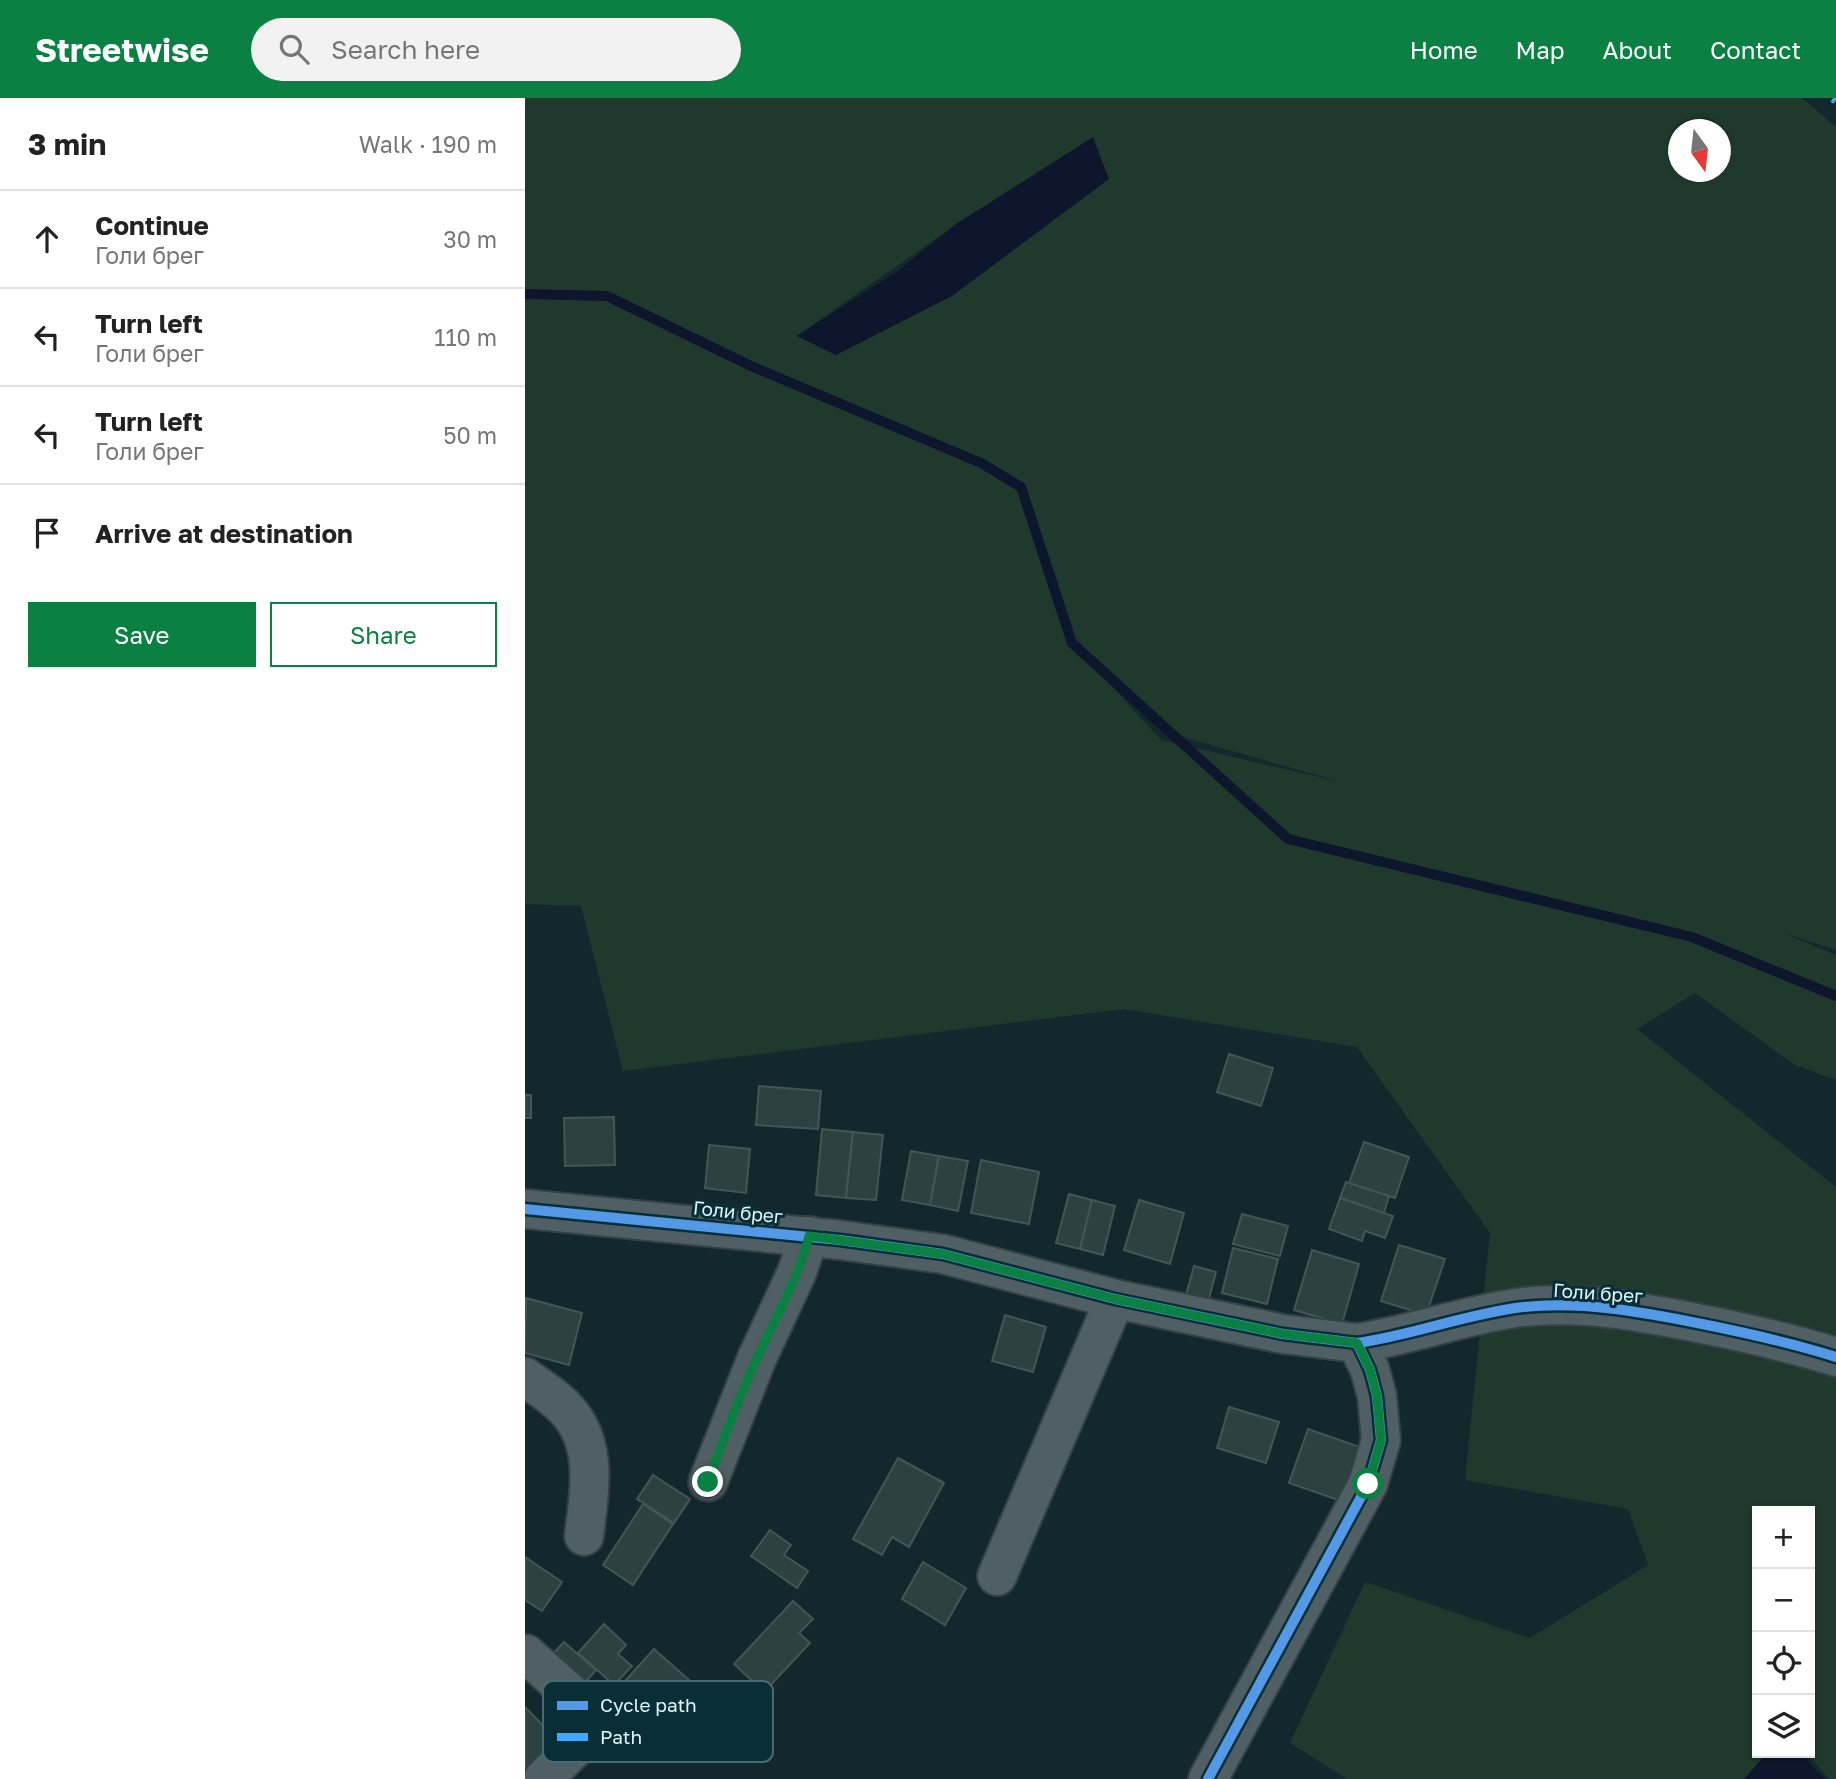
<!DOCTYPE html>
<meta charset="utf-8">
<style>
:root{--surface:#fff;--page:#f2f2f2;--text:#222;--muted:#767676;--line:#e0e0e0;--accent:#0b8043}
body{margin:0;font-family:"Golos Text",sans-serif;background:var(--page);color:var(--text)}
.controls{position:absolute;right:21px;bottom:21px;display:grid;overflow:hidden;border-radius:0px;box-shadow:0 2px 5px #0004}
.controls button{width:63px;height:63px;display:grid;place-items:center;padding:0;border:0;border-bottom:2px solid var(--line);background:var(--surface);color:var(--text);font:35px sans-serif}
.compass{position:absolute;left:1143px;top:21px;width:63px;height:63px;border-radius:50%;background:var(--surface);box-shadow:0 2px 5px #0004;rotate:165deg}
.stop{position:absolute;width:21px;height:21px;margin:-16px;border:5px solid #0b8043;border-radius:50%;background:#fff}
.stop.end{background:#0b8043;border-color:#fff;box-shadow:0 2px 7px #0008}
.list{margin:0;padding:0;list-style:none}
h2{display:flex;justify-content:space-between;align-items:center;height:91px;margin:0;padding:0 28px;font-size:30px}
h2 small{font-size:23px;font-weight:400;color:var(--muted)}
.list li{display:grid;grid-template-columns:46px 1fr auto;gap:21px;align-items:center;box-sizing:border-box;height:98px;padding:0 28px;border-top:2px solid var(--line)}
.list b{display:block;font-size:26px;white-space:nowrap}
.list p{margin:0;font-size:23px;white-space:nowrap;color:var(--muted)}
.list em{font-size:23px;font-style:normal;color:var(--muted)}
.actions{display:flex;gap:14px;padding:21px 28px}
.actions a{flex:1;padding:16px 0;border:2px solid var(--accent);border-radius:0px;text-align:center;font-size:24px;color:var(--accent)}
.actions .main{background:var(--accent);color:#fff}
.icon{flex:none;width:38px;height:38px;fill:none;stroke:currentColor;stroke-width:2;stroke-linecap:round;stroke-linejoin:round}
.map{position:relative;flex:none;width:1311px;height:1681px;overflow:hidden}
header{display:flex;align-items:center;gap:42px;box-sizing:border-box;height:98px;padding:0 35px;background:var(--accent);color:#fff}
header strong{font-size:33px}
nav{display:flex;gap:38px;margin-inline-start:auto;font-size:24px}
.search{width:490px;height:63px;background:var(--page);display:flex;align-items:center;gap:18px;box-sizing:border-box;padding:0 24px;border-radius:38px;color:var(--muted);font-size:26px}
main{display:flex}
aside{flex:1;background:var(--surface)}
.map>svg:first-child{display:block}
</style>
<header>
<strong>Streetwise</strong>
<div class="search"><svg class="icon" aria-label="search" viewBox="0 0 24 24"><circle cx="10" cy="10" r="6"/><path d="M15 15l6 6"/></svg>Search here</div>
<nav><a>Home</a><a>Map</a><a>About</a><a>Contact</a></nav>
</header>
<main>
<aside>
<h2>3 min<small>Walk · 190 m</small></h2>
<ul class="list">
<li><svg class="icon" aria-label="ahead" viewBox="0 0 24 24"><path d="M12 20V5M6 11l6-6 6 6"/></svg><div><b>Continue</b><p>Голи брег</p></div><em>30 m</em></li>
<li><svg class="icon" aria-label="left" viewBox="0 0 24 24"><path d="M17 20v-9H6M10 6l-5 5 5 5"/></svg><div><b>Turn left</b><p>Голи брег</p></div><em>110 m</em></li>
<li><svg class="icon" aria-label="left" viewBox="0 0 24 24"><path d="M17 20v-9H6M10 6l-5 5 5 5"/></svg><div><b>Turn left</b><p>Голи брег</p></div><em>50 m</em></li>
<li><svg class="icon" aria-label="arrive" viewBox="0 0 24 24"><path d="M6 21V4h12l-3 4 3 4H6"/></svg><div><b>Arrive at destination</b></div></li>
</ul>
<div class="actions"><a class="main">Save</a><a>Share</a></div>
</aside>
<div class="map">
<svg width="1311" height="1681" viewBox="0 0 1311 1681">
<rect width="100%" height="100%" fill="#12282c"/>
<path fill="#1f3a2c" fill-rule="evenodd" d="M0,0H1277L1311,29V852L1258,835L1311,857V982L1270,967L1170,895L1112,931L1311,1089V1681H1304L1285,1659L1232,1681H822L765,1645L840,1484L1005,1540L1123,1467L1103,1411L940,1382L965,1135L832,949L599,911L98,973L56,808L0,806ZM1154,32H1196V74H1154ZM448,115L311,257L272,238L273,237ZM572,569L647,636L816,684L636,642L573,573ZM1232,1413H1285V1655H1232Z"/>
<g fill="#0d162d">
<polygon points="568,39 584,81 427,198 311,257 272,238 373,173 431,126"/>
<polygon points="1242,1655 1279,1655 1285,1666 1300,1681 1219,1681"/>
</g>
<g fill="none" stroke-linecap="round" stroke-linejoin="round">
<polyline stroke="#0d162d" stroke-width="10" points="0,196 82,198 226,268 456,365 496,389 547,545 763,741 1167,839 1311,898"/>
</g>
<g fill="#2e4141" stroke="#455" stroke-width="2">
<polygon points="704,956 748,970 736,1008 692,994"/>
<polygon points="234,988 296,993 293,1031 231,1027"/>
<rect x="0" y="997" width="6" height="23"/>
<polygon points="89,1019 90,1067 40,1068 39,1020"/>
<polygon points="297,1031 328,1034 321,1100 291,1097"/>
<polygon points="328,1034 358,1037 351,1102 321,1100"/>
<polygon points="839,1044 884,1059 870,1100 824,1085"/>
<polygon points="184,1047 225,1051 221,1095 180,1090"/>
<polygon points="386,1053 414,1058 405,1107 377,1102"/>
<polygon points="414,1058 443,1063 433,1113 405,1107"/>
<polygon points="456,1062 514,1074 504,1126 446,1115"/>
<polygon points="821,1084 864,1098 859,1115 815,1100"/>
<polygon points="544,1096 567,1102 555,1151 531,1145"/>
<polygon points="815,1100 868,1118 860,1140 840,1133 837,1143 804,1131"/>
<polygon points="567,1102 590,1108 578,1157 555,1151"/>
<polygon points="614,1102 659,1115 645,1166 599,1152"/>
<polygon points="717,1116 763,1128 755,1158 708,1146"/>
<polygon points="874,1147 920,1161 901,1217 856,1203"/>
<polygon points="708,1150 753,1161 742,1206 697,1195"/>
<polygon points="787,1152 834,1166 817,1226 769,1212"/>
<polygon points="669,1168 691,1174 683,1204 661,1197"/>
<polygon points="1,1200 57,1215 44,1267 0,1255"/>
<polygon points="480,1217 521,1229 508,1274 467,1263"/>
<polygon points="704,1309 754,1324 741,1365 692,1350"/>
<polygon points="783,1331 835,1349 816,1403 764,1385"/>
<polygon points="373,1360 419,1385 384,1449 367,1439 357,1457 328,1441"/>
<polygon points="128,1377 165,1401 149,1425 112,1401"/>
<polygon points="118,1406 148,1426 108,1487 78,1467"/>
<polygon points="245,1432 266,1447 259,1457 283,1473 272,1490 226,1458"/>
<polygon points="0,1459 37,1484 17,1513 0,1502"/>
<polygon points="398,1464 441,1490 420,1527 377,1501"/>
<polygon points="268,1503 288,1521 274,1535 285,1545 239,1594 209,1566"/>
<polygon points="79,1526 101,1547 93,1556 107,1568 89,1587 53,1555"/>
<polygon points="39,1544 71,1572 57,1588 25,1559"/>
<polygon points="129,1551 172,1589 143,1621 100,1583"/>
<polygon points="0,1609 32,1642 0,1674"/>
</g>
<g fill="none" stroke-linecap="round" stroke-linejoin="round">
<defs>
<g id="minor">
<polyline points="0,1111 315,1142 418,1156 590,1201 758,1236 832,1245 845,1272 852,1298 856,1342 843,1386 683,1681"/>
<path d="M832,1245C888,1237 941,1216 998,1209C1058,1203 1118,1214 1177,1226C1222,1235 1267,1245 1311,1259"/>
<path d="M0,1279C15,1290 34,1301 46,1317C73,1351 64,1398 59,1438"/>
<polyline points="183,1384 232,1260 272,1174 284,1138"/>
<polyline points="472,1478 590,1201"/>
<polyline points="1,1556 64,1612 68,1624 64,1636 18,1681"/>
</g>
</defs>
<use href="#minor" stroke="#334246" stroke-width="42"/>
<use href="#minor" stroke="#505f63" stroke-width="38"/>
<polyline stroke="#3fa9f5" stroke-width="9" stroke-dasharray="18 9" stroke-linecap="butt" points="1308,0 1311,2"/>
<defs>
<g id="cycleway">
<polyline points="0,1111 315,1142 418,1156 590,1201 758,1236 832,1245 845,1272 852,1298 856,1342 843,1386 683,1681"/>
<path d="M832,1245C888,1237 941,1216 998,1209C1058,1203 1118,1214 1177,1226C1222,1235 1267,1245 1311,1259"/>
</g>
</defs>
<use href="#cycleway" stroke="#082f37" stroke-width="15"/>
<use href="#cycleway" stroke="#5399e6" stroke-width="10"/>
</g>
<g fill="none" stroke-linecap="round" stroke-linejoin="round">
<path stroke="#0b8043" stroke-width="9" d="M183,1384C198,1342 214,1299 233,1258C251,1219 273,1181 284,1138L418,1156L590,1201L758,1236L832,1245L845,1272L852,1298L856,1342L843,1386"/>
</g>
<g text-anchor="middle" stroke-width="6" stroke-linejoin="round" paint-order="stroke">
<g font-size="19" fill="#e1f5fa" stroke="#082f37">
<text transform="translate(213 1114) rotate(6)" y="7">Голи брег</text>
<text transform="translate(1073 1195) rotate(4)" y="7">Голи брег</text>
</g>
</g>
<rect x="18" y="1583" width="230" height="81" rx="10" fill="#082f37" stroke="#496a72" stroke-width="2"/>
<rect x="32" y="1603" width="31" height="9" fill="#5399e6"/>
<rect x="32" y="1635" width="31" height="8" fill="#3fa9f5"/>
<g font-size="19" fill="#e1f5fa">
<text x="75" y="1614">Cycle path</text>
<text x="75" y="1646">Path</text>
</g>
</svg>
<div class="controls">
<button>+</button>
<button>−</button>
<button><svg class="icon" aria-label="locate" viewBox="0 0 24 24"><circle cx="12" cy="12" r="6"/><path d="M12 2v4M12 18v4M2 12h4M18 12h4"/></svg></button>
<button><svg class="icon" aria-label="layers" viewBox="0 0 24 24"><path d="M12 4l9 5-9 5-9-5zM3 14l9 5 9-5"/></svg></button>
</div>
<svg class="compass" viewBox="-18 -18 36 36"><path d="M0-13l5 13h-10z" fill="#e53935"/><path d="M0 13l5-13h-10z" fill="#767676"/></svg>
<div class="stop" style="left:843px;top:1386px"></div>
<div class="stop end" style="left:183px;top:1384px"></div>
</div>
</main>
